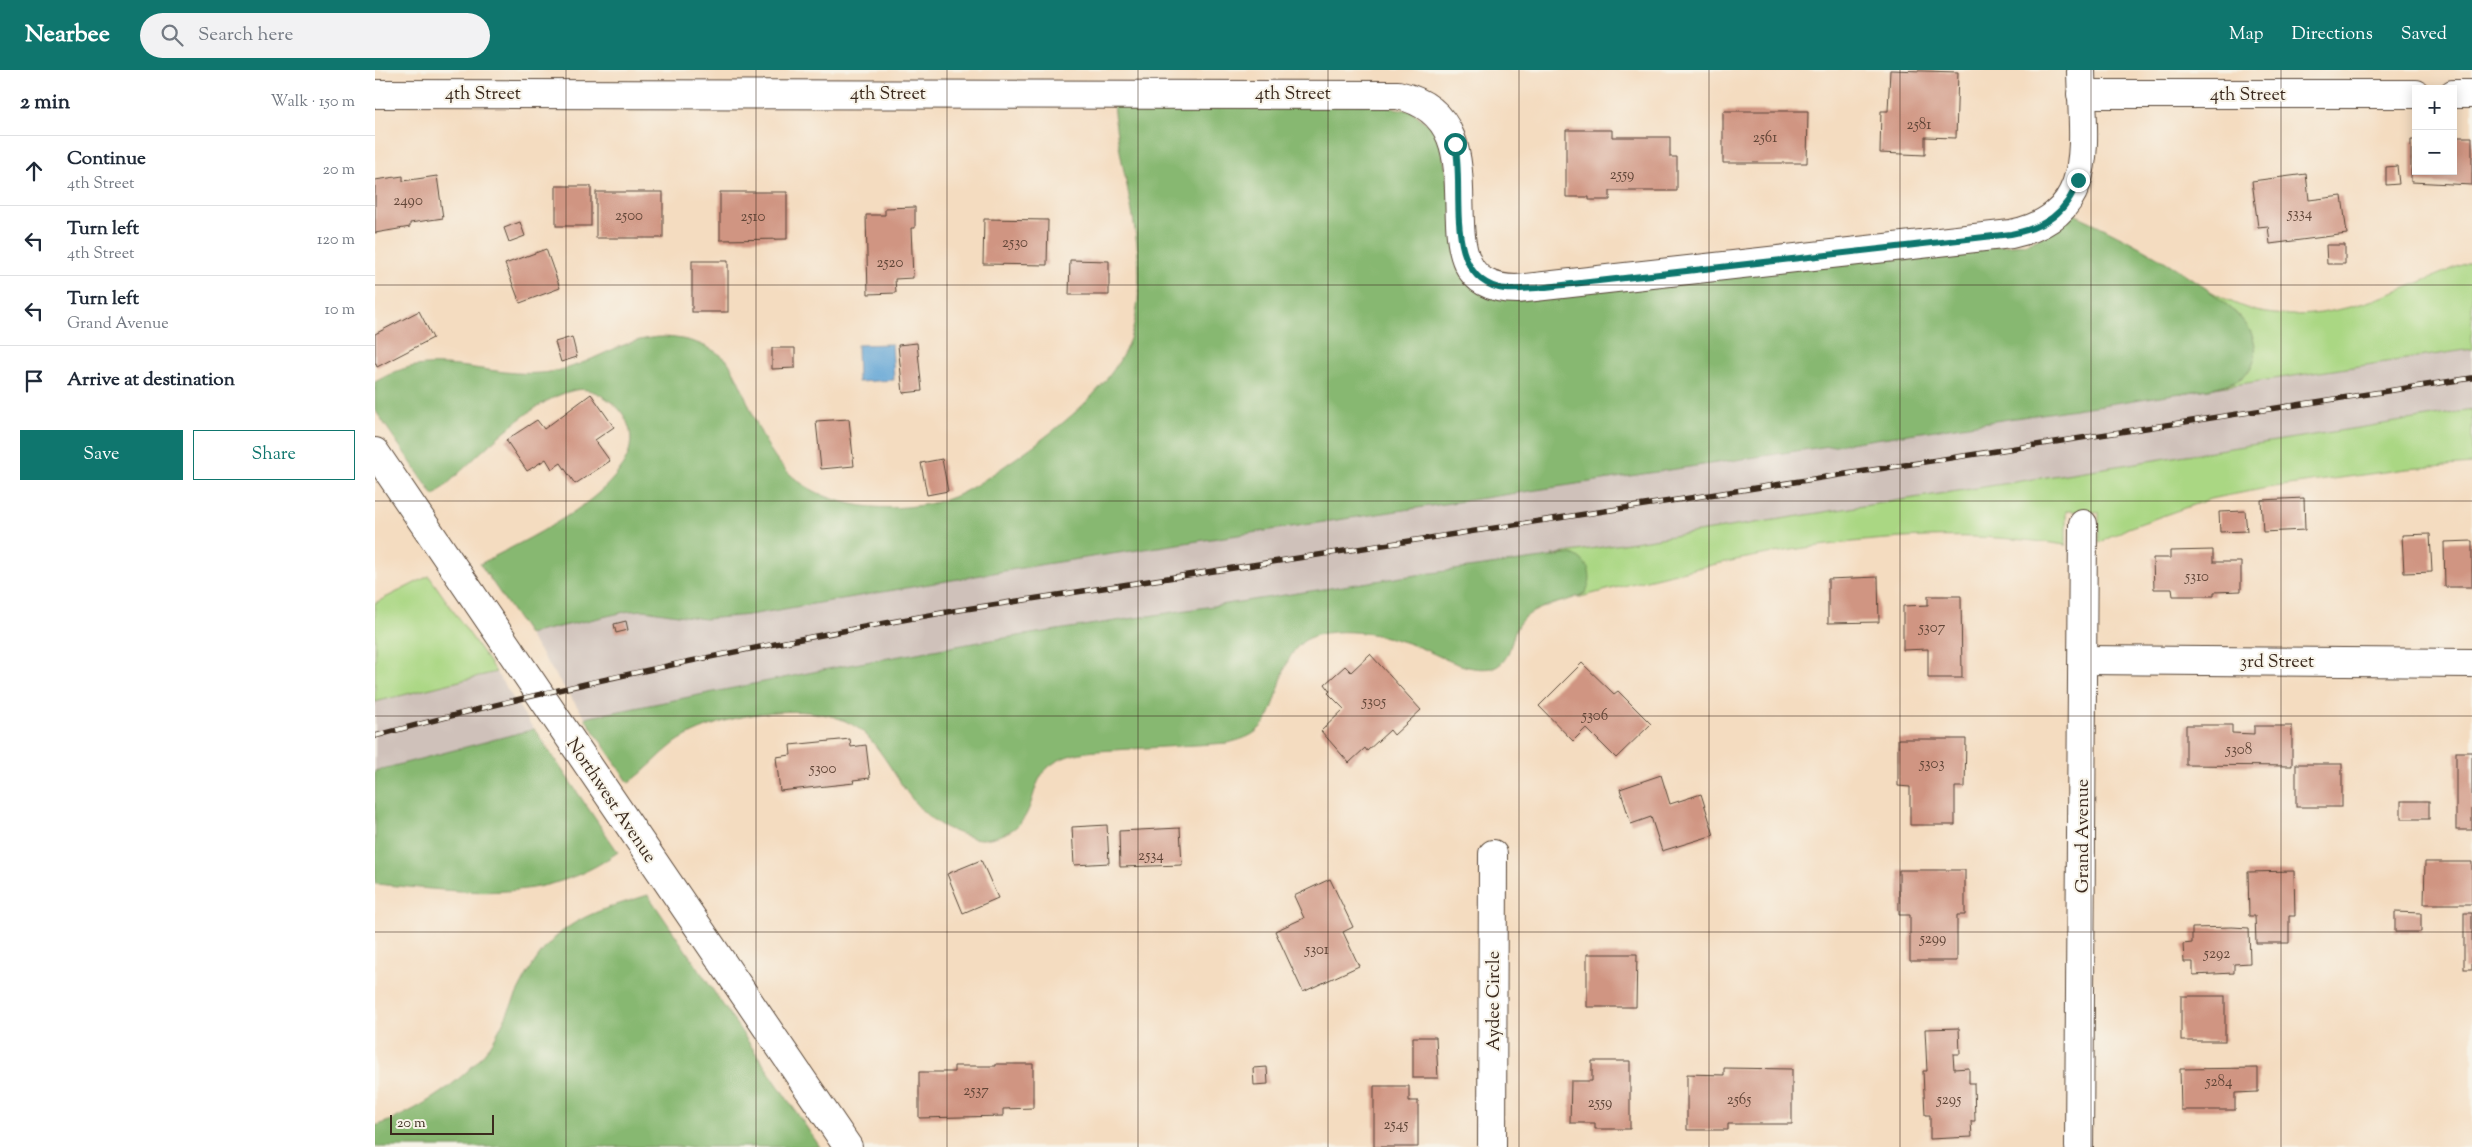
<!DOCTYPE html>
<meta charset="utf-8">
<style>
:root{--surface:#fff;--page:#f2f2f3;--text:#1f2937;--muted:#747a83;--line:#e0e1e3;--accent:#0f766e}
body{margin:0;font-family:"Sorts Mill Goudy",serif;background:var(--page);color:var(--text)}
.controls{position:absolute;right:15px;top:15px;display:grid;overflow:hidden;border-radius:0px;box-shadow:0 2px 12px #0003}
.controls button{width:45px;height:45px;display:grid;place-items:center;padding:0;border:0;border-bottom:1px solid var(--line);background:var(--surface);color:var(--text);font:25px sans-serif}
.scale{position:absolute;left:15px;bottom:12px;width:104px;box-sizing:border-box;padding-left:5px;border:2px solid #3b2a1e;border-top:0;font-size:14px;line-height:18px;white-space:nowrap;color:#3b2a1e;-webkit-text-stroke:4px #f7f3e8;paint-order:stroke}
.stop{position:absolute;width:15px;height:15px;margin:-11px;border:4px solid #0f766e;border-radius:50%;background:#fff}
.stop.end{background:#0f766e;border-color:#fff;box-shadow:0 1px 5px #0008}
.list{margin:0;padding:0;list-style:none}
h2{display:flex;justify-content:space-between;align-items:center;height:65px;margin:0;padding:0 20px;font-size:21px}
h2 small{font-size:16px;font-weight:400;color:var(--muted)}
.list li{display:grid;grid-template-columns:32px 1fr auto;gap:15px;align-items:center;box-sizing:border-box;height:70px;padding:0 20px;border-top:1px solid var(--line)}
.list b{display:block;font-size:19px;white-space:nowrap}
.list p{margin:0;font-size:16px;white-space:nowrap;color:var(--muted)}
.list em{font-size:16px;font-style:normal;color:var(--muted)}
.actions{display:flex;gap:10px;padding:15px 20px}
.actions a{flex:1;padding:11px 0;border:1px solid var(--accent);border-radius:0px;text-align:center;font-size:18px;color:var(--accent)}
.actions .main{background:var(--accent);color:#fff}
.icon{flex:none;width:28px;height:28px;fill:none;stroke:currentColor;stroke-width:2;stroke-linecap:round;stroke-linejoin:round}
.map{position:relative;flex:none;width:2097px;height:1077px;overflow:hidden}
header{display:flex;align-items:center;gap:30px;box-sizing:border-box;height:70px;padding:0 25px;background:var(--accent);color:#fff}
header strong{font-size:24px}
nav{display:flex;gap:28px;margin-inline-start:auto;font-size:18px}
.search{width:350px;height:45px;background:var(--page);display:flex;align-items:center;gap:12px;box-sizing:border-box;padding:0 18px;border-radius:28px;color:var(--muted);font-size:19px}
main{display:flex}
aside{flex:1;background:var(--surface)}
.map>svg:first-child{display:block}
</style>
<header>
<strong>Nearbee</strong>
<div class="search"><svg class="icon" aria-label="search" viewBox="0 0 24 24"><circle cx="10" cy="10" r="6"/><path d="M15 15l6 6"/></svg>Search here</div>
<nav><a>Map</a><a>Directions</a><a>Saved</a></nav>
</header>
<main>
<aside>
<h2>2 min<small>Walk · 150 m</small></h2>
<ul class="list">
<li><svg class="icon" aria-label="ahead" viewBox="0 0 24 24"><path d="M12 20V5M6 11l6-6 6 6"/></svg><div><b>Continue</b><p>4th Street</p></div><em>20 m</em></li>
<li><svg class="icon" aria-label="left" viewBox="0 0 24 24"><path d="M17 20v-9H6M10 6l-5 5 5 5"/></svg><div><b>Turn left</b><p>4th Street</p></div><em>120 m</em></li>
<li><svg class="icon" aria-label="left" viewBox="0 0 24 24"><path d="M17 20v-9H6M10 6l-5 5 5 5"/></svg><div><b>Turn left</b><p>Grand Avenue</p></div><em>10 m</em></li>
<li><svg class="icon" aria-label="arrive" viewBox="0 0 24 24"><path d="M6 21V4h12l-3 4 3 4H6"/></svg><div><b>Arrive at destination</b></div></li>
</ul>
<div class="actions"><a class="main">Save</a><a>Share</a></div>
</aside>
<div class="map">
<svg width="2097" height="1077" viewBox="0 0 2097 1077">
<rect width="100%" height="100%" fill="#f7f3e8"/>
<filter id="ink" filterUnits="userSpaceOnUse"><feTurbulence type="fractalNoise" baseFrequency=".02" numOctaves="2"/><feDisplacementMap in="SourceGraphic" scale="10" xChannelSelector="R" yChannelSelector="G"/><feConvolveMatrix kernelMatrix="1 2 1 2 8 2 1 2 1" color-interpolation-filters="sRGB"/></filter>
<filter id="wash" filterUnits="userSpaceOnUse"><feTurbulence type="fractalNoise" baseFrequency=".0096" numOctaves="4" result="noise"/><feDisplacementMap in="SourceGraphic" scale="20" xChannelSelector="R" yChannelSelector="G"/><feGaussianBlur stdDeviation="1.12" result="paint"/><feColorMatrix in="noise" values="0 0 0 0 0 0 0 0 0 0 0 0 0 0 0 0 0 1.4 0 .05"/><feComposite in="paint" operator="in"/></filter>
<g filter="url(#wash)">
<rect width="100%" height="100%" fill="#f4dcc0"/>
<g fill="#cfc1ba">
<polygon points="2097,266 2097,349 800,547 215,655 147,556"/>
<polygon points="98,568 162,664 0,708 0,593"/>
</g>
<g fill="#aad783" stroke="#728050">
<path d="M2097,191V279L1806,323C1824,320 1847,319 1863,310C1872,305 1876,299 1879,289C1887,256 1848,232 1826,216C1843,225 1861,236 1881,241C1956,258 2029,217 2097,191Z"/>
<path d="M2097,340V394L2031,399L1892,418L1835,429L1753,458L1724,473V442L1691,441V475C1525,450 1362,485 1202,528L1210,523L1190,484L1177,485Z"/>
<polygon points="54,506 121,602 0,632 0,533"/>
</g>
<g fill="#87b871" stroke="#617148">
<path d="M738,34H996L1037,41L1063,63L1095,214L1650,174L1682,160L1699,144C1748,166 1835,212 1869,252C1877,261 1882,275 1880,287C1878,297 1871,305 1862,310C1846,318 1824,320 1806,323L670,494L374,545L330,549L269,540L254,541L153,564L105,494C147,471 267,419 255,361C253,353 249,344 243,338C231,327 217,317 200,320C152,330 95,395 59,426L0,340V312C11,306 22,300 35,297C81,288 128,309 175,302C217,296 246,267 289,267C313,268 334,275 352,290C378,331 383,383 426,413C466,441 524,443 570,430C592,423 612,408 631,395C677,363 743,317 758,259C777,183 745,109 738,34Z"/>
<path d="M1197,484C1214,491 1220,507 1210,523C1190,534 1167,533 1149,548C1133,562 1140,587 1121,597C1094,604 1070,588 1046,578C1017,566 964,554 934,568C901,584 908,638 884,659C876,667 864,670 853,673L723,681C707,682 689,685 676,695C651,714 665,749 629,764C622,766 614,769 607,769C598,769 589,765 581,762C534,745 524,701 493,667C454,623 343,643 300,673C284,685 271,701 254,713L210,648L463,597L604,572L1027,507Z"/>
<path d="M159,659L243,782C168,837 87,821 0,814V701Z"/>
<path d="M273,825L445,1077H0V1056C41,1043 95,1008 118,971C139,935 151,893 183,865C208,843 242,835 273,825Z"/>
</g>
<polygon fill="#60a4d5" stroke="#4e677a" points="517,274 519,310 483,312 482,275"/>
<g id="blocks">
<g fill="#d09582">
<polygon points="1515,0 1583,2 1581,68 1550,67 1550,85 1505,83 1506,41 1513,41"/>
<polygon points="1348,41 1433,41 1432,93 1348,93"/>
<polygon points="1191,60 1237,60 1237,67 1295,67 1295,87 1302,87 1302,121 1235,121 1235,130 1214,130 1214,127 1191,127"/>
<polygon points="2078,67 2097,67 2097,115 2036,112 2036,70 2041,70 2041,101 2078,101"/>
<polygon points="2022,96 2024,114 2011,115 2011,97"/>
<polygon points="1931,104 1934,130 1967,126 1972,164 1895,174 1893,156 1883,157 1877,111"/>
<polygon points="28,106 28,111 62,106 68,148 35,153 35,157 0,163 0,110"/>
<rect x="181" y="116" width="35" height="40"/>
<rect x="221" y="122" width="67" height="46"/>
<polygon points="345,122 412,122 412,169 345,170"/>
<polygon points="540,137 540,158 536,158 538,208 520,209 521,223 493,224 491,145 510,145 510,138"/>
<polygon points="609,149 673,150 672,195 608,194"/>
<polygon points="145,152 150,166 134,172 129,158"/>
<polygon points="1951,175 1970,175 1970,194 1952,194"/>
<polygon points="171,179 185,218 145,233 130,194"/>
<polygon points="695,190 734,191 734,225 694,225"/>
<rect x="317" y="191" width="36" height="51"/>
<polygon points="44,241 58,268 2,297 0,292 0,264"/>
<polygon points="197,267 202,287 186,292 180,272"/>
<polygon points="542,273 547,321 528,323 523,275"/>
<polygon points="397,278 420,278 420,298 397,299"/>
<polygon points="216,324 239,357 220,370 235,391 200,414 186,393 177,399 171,389 152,401 131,370 162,350 169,359"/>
<polygon points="474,349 479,396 446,399 441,351"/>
<polygon points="567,389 573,421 552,425 546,393"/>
<polygon points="1929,428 1930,460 1888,462 1886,430"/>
<polygon points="1870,441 1872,461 1845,462 1844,442"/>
<polygon points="2055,464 2057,502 2029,503 2027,465"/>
<polygon points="2097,471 2097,517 2070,517 2069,472"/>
<polygon points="1838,480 1838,492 1866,492 1866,521 1839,522 1839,526 1798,526 1797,519 1779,519 1778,488 1795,488 1795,481"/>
<polygon points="1503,507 1504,552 1453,553 1453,509"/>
<polygon points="1553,526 1586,526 1587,608 1553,608 1553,579 1528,580 1528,536 1553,535"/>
<polygon points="251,551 253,560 241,563 239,554"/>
<polygon points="995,584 1046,640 1019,665 1015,660 992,681 990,678 974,693 946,661 969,639 953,623 955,621 950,614 970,596 976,602"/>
<polygon points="1207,593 1239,624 1243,621 1276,654 1241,688 1211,658 1198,671 1164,636"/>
<polygon points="1811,655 1857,655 1857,663 1879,664 1879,656 1917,656 1917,696 1811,695"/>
<polygon points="475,669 476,677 491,675 495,708 478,710 479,713 405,721 401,687 416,685 415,675"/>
<polygon points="1523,669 1591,669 1590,717 1580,717 1580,755 1535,755 1535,717 1523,716"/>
<rect x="2081" y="682" width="16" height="78"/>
<rect x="1921" y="694" width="46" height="43"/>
<polygon points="1286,705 1295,734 1326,724 1339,765 1287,781 1276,747 1256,754 1245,719"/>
<rect x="2026" y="731" width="28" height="18"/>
<polygon points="732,755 734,793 699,795 697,757"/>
<polygon points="805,758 807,795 745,797 744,761"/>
<polygon points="606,790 623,828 588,843 572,804"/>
<polygon points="2050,792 2097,792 2097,834 2049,834"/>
<polygon points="1524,800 1590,800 1590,845 1582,845 1582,891 1535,891 1535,845 1524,845"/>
<polygon points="1919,801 1920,846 1914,846 1914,873 1881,873 1880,846 1874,846 1873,802"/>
<polygon points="955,809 978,857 968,862 984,896 928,922 900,861 929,848 919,826"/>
<polygon points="2020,842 2046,843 2046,862 2020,862"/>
<rect x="2089" y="843" width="8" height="56"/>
<polygon points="1857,857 1874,858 1875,893 1859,894 1859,903 1818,905 1818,892 1809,892 1808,874 1817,873 1817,858"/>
<polygon points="1212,884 1262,884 1261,937 1212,937"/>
<rect x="1806" y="926" width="44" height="45"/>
<polygon points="1584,958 1585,984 1578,984 1579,999 1594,998 1594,1013 1599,1013 1600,1051 1596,1051 1597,1067 1555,1069 1555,1045 1550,1045 1548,1001 1552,1001 1550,959"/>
<polygon points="1038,967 1061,967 1063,1008 1038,1008"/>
<polygon points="1217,991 1255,991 1255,1059 1220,1059 1220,1053 1195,1053 1196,1011 1217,1011"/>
<polygon points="621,994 658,994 658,1038 628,1039 628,1046 544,1048 544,1002 579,1002 579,996 621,996"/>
<polygon points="892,997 893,1014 879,1015 878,998"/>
<polygon points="1349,998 1417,999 1417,1054 1353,1054 1353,1060 1312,1060 1312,1004 1349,1005"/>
<polygon points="1883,998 1883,1022 1860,1023 1860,1040 1806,1040 1805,999"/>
<polygon points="999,1016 1034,1016 1034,1031 1043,1031 1043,1077 999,1077"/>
</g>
</g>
</g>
<g filter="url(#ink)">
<use href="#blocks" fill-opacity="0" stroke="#574536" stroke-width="1"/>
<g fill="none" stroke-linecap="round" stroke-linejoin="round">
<defs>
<g id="minor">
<path d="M0,24L1023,25C1141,52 1029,219 1142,219L1636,164C1725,146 1707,70 1706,0"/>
<polyline points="1706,24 2041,24"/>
<polyline points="2078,24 2097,24"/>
<polyline points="1708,590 2097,593"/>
<polyline points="1117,1077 1118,784"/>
<polyline points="1704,1077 1708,454"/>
</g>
<polyline id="tertiary" points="0,382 473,1077"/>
</defs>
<use href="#minor" stroke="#574536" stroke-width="30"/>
<use href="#tertiary" stroke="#574536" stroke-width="30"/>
<use href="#minor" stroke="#fff" stroke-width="28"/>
<use href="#tertiary" stroke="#fff" stroke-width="28"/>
<defs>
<path id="rail" d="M0,666C190,614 384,575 578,541L2097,308"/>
</defs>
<use href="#rail" stroke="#3b2a1e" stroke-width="5.5"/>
<use href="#rail" stroke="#f7f3e8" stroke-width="4" stroke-dasharray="11" stroke-linecap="butt"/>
</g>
</g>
<g fill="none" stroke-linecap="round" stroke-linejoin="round" filter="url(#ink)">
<path stroke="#0f766e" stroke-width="6" d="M1080,74C1090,117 1067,204 1124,218C1136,221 1150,218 1162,218L1636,164C1669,158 1692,143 1703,110"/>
</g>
<path fill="none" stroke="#3b2a1e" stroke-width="1" stroke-opacity="0.55" d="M191,0V1077M381,0V1077M572,0V1077M763,0V1077M953,0V1077M1144,0V1077M1334,0V1077M1525,0V1077M1716,0V1077M1906,0V1077M0,215H2097M0,431H2097M0,646H2097M0,862H2097"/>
<g text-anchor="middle" stroke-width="4" stroke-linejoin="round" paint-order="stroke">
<g font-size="15" fill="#604537">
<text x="1544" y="59">2581</text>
<text x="1390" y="72">2561</text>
<text x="1247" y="109">2559</text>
<text x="33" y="135">2490</text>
<text x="1925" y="148">5334</text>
<text x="254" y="150">2500</text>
<text x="378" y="151">2510</text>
<text x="640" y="177">2530</text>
<text x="515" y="197">2520</text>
<text x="1822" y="511">5310</text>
<text x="1557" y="562">5307</text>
<text x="999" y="636">5305</text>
<text x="1220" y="650">5306</text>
<text x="1864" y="684">5308</text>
<text x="1557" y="698">5303</text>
<text x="448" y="703">5300</text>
<text x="776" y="790">2534</text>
<text x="1558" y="873">5299</text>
<text x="942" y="884">5301</text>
<text x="1842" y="888">5292</text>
<text x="1844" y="1016">5284</text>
<text x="601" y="1025">2537</text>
<text x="1364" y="1034">2565</text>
<text x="1574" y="1034">5295</text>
<text x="1225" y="1037">2559</text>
<text x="1021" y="1059">2545</text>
</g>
<g font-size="18" fill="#3b2a1e" stroke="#f7f3e8">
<text x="108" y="29">4th Street</text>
<text x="513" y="29">4th Street</text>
<text x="918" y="29">4th Street</text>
<text x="1873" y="30">4th Street</text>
<text x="1902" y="597">3rd Street</text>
<text transform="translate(237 730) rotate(56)" y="6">Northwest Avenue</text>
<text transform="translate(1707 766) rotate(-90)" y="6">Grand Avenue</text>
<text transform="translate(1118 931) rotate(-90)" y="6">Aydee Circle</text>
</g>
</g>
</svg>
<div class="controls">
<button>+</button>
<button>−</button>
</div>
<div class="scale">20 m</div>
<div class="stop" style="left:1080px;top:74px"></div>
<div class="stop end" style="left:1703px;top:110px"></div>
</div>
</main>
